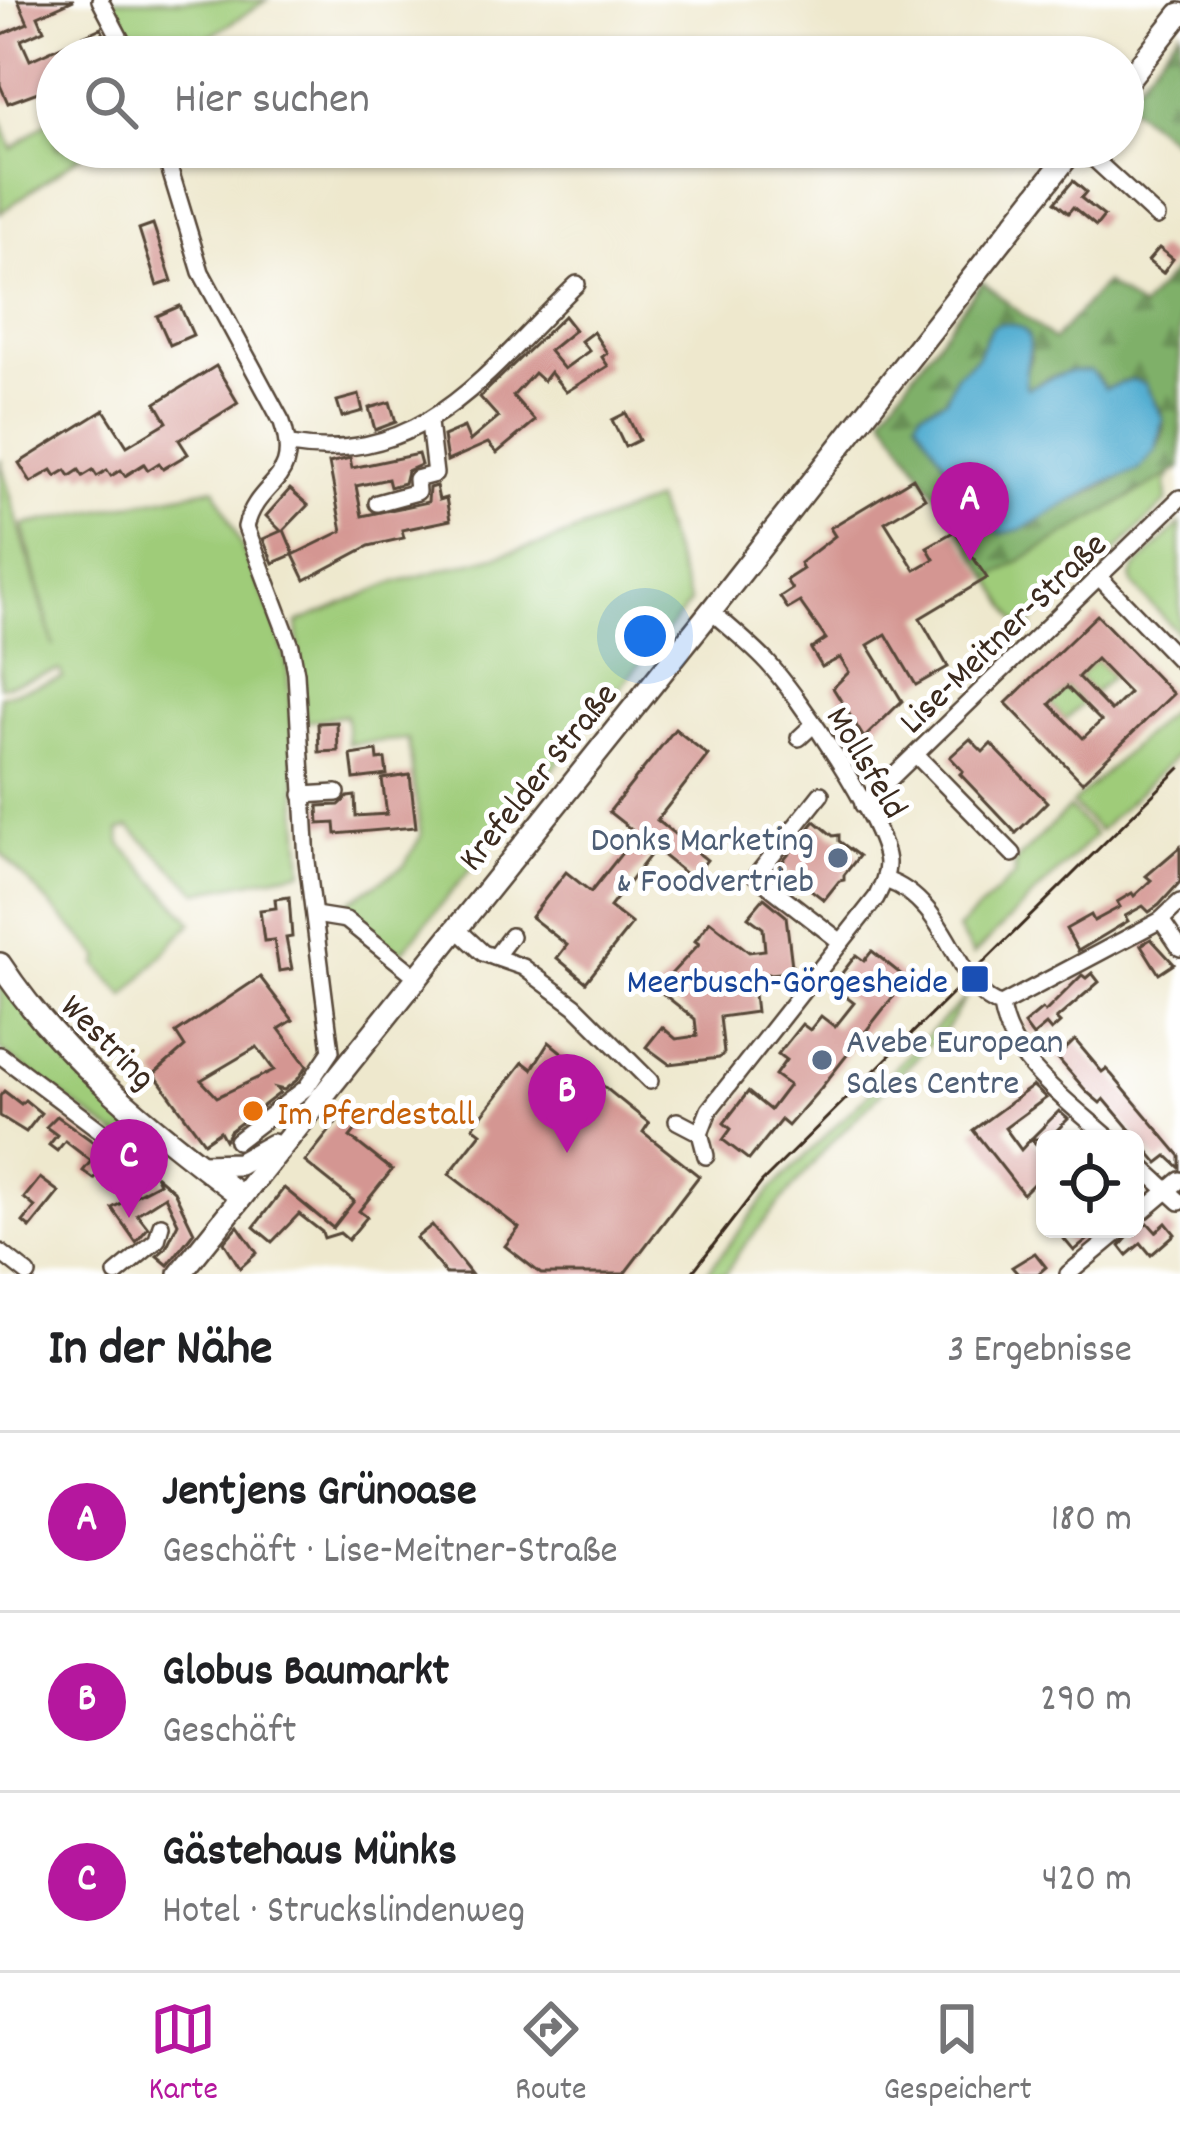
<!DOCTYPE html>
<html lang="de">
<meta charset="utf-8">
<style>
:root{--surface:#fff;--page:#f6f6f6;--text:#202124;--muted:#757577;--line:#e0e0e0;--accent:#b5179e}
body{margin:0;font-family:Dekko,sans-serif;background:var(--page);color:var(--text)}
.controls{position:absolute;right:36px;bottom:36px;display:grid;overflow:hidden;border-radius:18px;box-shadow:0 3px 9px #0004}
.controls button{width:108px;height:108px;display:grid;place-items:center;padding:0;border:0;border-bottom:3px solid var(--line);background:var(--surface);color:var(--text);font:60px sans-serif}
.you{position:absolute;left:645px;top:636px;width:42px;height:42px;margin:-30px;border:9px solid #fff;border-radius:50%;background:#1a73e8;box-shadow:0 0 0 18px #1a73e833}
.badge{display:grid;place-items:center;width:78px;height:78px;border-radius:50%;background:var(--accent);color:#fff;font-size:39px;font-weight:700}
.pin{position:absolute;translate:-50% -99px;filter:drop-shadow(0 3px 6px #0008)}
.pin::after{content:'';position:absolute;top:63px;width:42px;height:36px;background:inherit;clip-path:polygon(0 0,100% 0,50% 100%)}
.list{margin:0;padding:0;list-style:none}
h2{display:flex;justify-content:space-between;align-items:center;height:156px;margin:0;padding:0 48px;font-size:51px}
h2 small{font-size:39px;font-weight:400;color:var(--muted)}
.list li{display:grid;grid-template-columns:78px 1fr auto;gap:36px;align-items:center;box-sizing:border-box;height:180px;padding:0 48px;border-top:3px solid var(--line)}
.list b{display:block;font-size:45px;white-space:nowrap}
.list p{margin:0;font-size:39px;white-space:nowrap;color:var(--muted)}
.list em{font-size:39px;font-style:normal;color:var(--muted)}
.icon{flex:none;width:66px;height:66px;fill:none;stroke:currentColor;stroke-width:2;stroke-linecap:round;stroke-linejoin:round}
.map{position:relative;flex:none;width:1180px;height:1274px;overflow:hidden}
.search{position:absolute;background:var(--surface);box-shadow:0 3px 9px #0004;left:36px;right:36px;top:36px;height:132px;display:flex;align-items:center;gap:30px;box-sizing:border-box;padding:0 42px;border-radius:66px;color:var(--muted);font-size:45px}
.sheet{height:696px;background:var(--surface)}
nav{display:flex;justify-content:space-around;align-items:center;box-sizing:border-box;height:168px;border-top:3px solid var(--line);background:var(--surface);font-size:33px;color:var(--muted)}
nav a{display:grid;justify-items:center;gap:6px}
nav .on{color:var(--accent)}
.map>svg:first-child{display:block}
</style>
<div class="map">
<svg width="1180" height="1274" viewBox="0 0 1180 1274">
<defs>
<pattern id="forest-firs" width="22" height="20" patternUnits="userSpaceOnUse" patternTransform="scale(3)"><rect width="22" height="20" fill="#7fb069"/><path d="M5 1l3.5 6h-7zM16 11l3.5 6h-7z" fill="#698f56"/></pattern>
</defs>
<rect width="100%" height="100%" fill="#fff"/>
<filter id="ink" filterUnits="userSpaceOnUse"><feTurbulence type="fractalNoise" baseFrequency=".00833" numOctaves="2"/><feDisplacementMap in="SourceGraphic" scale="24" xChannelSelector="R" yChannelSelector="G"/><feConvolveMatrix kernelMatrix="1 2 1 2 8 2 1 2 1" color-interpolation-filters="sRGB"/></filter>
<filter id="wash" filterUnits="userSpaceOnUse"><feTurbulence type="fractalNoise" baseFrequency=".004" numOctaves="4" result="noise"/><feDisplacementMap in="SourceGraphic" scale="48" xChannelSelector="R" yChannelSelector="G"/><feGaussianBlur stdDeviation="2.7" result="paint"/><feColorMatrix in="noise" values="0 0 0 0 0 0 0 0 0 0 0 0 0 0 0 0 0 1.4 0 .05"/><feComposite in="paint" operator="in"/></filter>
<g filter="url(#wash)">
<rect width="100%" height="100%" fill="#eee8cd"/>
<g fill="#9fcc79" stroke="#6d7b4c" stroke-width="3">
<polygon points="104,0 267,0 178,57 134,57"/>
<polygon points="57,114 57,147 93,147 0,213 0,118 12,149"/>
<polygon points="0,459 54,647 23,525 215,488 275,621 287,663 303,871 198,892 129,827 119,831 121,844 192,922 125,996 97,965 100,957 0,852 0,696 63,678 60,670 0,687"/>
<polygon points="1174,469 1166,482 1167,501 1090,577 1084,572 1068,587 1072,593 1069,596 1064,591 1051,604 1055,610 1047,608 1030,624 1033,632 1028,627 1020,627 990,578"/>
<polygon points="655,500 690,603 401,953 336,910 404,866 421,836 408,739 348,744 346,715 305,722 297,623 392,583 549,542"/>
<polygon points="1180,524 1180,635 1134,586 1131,577 1135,568"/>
<polygon points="1096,659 1112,676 1094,693 1078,677"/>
<polygon points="1067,687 1083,703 1065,720 1050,704"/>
<polygon points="1180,702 1180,752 1099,831 1072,804"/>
<polygon points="1069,808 1095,835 973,955 958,929 1015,875 1015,862"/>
<polygon points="0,980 132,1121 134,1129 129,1138 124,1140 0,1050"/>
<polygon points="967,996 947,1027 828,1146 738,1253 726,1274 706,1274 771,1190"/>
</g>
<g fill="url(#forest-firs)" stroke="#5d6d44" stroke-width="3" fill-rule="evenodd">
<polygon points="1180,30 1180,146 1123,101"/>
<path d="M1180,263V468L990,578L883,414L982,282L1054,340L1105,283L1141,309ZM1012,324L1027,335L1031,357L1023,378L1027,388L1053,376L1096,375L1105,389L1125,380L1145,385C1151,395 1161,406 1163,418C1173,475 1066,494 1033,524L921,411L946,399L955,377L977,357L991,327Z"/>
</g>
<path fill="#54afd2" stroke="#486c78" stroke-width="3" d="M1000,323C1052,325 1018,365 1027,388L1068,371H1091L1105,389L1132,379L1145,384L1163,418L1156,450L1139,470L1103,483L1023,529L1000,534L987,526L916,419L921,411L946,399L955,376L977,357L991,327Z"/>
<g id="blocks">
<g fill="#d49692" fill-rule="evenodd">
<polygon points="18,0 74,0 38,16 44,30 21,40 30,60 101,28 113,55 57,57 57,85 8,103 0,85 0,35 28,23"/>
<polygon points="1073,181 1086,192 1081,198 1104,216 1096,226 1073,207 1068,213 1055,202"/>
<polygon points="153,224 172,281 157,286 139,229"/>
<polygon points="1159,248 1173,259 1163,273 1148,261"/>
<polygon points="180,306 193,335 170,345 157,316"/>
<polygon points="564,316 575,330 549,351 564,369 589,351 581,341 593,332 607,353 602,357 608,366 566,392 550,372 543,381 534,373 513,396 535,421 497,453 488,443 447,461 443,436 464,427 470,441 498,417 480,397"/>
<polygon points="216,366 238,403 179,440 188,454 163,469 159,463 148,470 144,464 125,476 121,470 111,476 107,470 97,476 93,470 83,476 79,470 70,476 66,470 56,476 52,470 31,482 19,463 104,410 127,446 167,422 156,403"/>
<polygon points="359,395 363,411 342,417 337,401"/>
<polygon points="390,402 396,422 375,430 369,408"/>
<polygon points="626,413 639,440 625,447 612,420"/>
<polygon points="418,454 421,465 407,471 404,483 390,487 388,479 356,486 362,516 428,502 429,488 436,486 439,500 446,498 450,520 402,530 404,538 369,546 305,580 293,555 342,531 329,463 350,458 352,468"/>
<polygon points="913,478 925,498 885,522 915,570 934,559 927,547 955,531 987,578 920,618 948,667 916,685 886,634 868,645 902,701 864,738 833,688 849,672 840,658 822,667 811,649 826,639 800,602 788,609 780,597 792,589 786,580 803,569 800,563 835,536 830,528"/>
<polygon points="290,489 308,505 284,530 294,554 273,563 263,539 281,531 266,516"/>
<path d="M1097,615L1173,694L1082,782L1006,703ZM1096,659L1129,693L1111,711L1078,677ZM1067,687L1101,721L1083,738L1050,704Z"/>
<polygon points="337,722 338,751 319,752 318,723"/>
<polygon points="675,729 708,755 657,820 707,860 692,879 655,849 610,907 632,924 586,982 557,958 567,945 531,917 566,872 591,892 637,834 609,812"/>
<polygon points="970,739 983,752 991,744 1047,802 1016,833 960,774 963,771 950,757"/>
<polygon points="377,751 378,760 385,759 387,775 354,779 351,755"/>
<polygon points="410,775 416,827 336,834 335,823 319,824 318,806 339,805 348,797 355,796 356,816 387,814 382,779"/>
<polygon points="815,821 833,836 839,835 839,841 859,856 844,875 844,880 839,881 824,900 805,885 799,886 798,880 780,865"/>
<polygon points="1180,847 1180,882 1159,905 1149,912 1143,906 1125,916 1128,921 1078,951 1066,929 1091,915 1094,921 1120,907 1117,902 1132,893 1134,896 1151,880 1146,876"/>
<polygon points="289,897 292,937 286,938 292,969 279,971 274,940 264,941 260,910 276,908 275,899"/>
<polygon points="764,898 786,916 792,966 788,972 752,976 756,1012 720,1017 724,1053 719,1058 669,1064 646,1047 662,1027 676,1039 697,1036 695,1019 657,989 699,944 695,941 710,921 749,952 765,950 763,928 748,917"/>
<polygon points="1151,939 1174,964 1159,974 1141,945"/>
<polygon points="872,951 907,979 821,1088 788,1126 781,1120 749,1160 723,1140 731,1129 724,1123 748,1092 770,1110 789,1085 775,1075 786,1060 778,1054 802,1024 810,1030 821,1016 835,1027 854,1003 832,986 856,955 864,961"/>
<polygon points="1092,973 1099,982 1056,1019 1060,1023 1051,1031 1046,1025 1033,1036 1024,1024 1042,1009 1045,1012 1082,975 1086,978"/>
<path d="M260,977L293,1020L279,1029L307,1066L297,1080L284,1090L276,1088L280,1093L230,1131L225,1140L220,1131L204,1142L154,1074L185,1047L176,1033ZM257,1047L274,1070L217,1097L201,1080Z"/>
<polygon points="1075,1040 1102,1072 1106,1069 1112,1075 1180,1156 1180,1168 1167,1156 1158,1163 1104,1099 1100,1103 1088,1093 1049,1048 1056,1041 1065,1050"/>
<polygon points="549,1042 649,1123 643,1132 699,1176 624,1274 541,1274 505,1246 519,1228 449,1174 481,1133 473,1127 523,1062 532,1069"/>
<polygon points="1033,1086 1046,1098 1005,1128 1021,1150 1031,1139 1045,1153 1045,1179 1038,1187 1034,1183 1023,1194 973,1130"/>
<polygon points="4,1091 21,1104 25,1100 41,1113 26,1132 0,1116 0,1096"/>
<polygon points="1059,1111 1068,1119 1048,1139 1031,1139"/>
<polygon points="342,1115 358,1127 350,1137 392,1170 359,1211 367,1217 348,1240 340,1233 324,1238 322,1232 299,1214 272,1242 254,1227 284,1188 333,1228 354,1201 305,1162"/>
<polygon points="57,1116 113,1156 94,1179 83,1171 91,1161 65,1141 57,1151 49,1145 57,1135 46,1127"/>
<polygon points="155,1175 174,1191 194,1232 168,1265 157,1256 166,1248 178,1223 165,1196 137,1214 148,1228 136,1242 112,1208 159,1183"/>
<polygon points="40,1178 59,1192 30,1228 23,1222 35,1207 24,1198"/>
<polygon points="1148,1223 1156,1232 1166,1223 1175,1234 1151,1255 1141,1243 1127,1255 1120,1246 1134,1230"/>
<polygon points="432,1225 447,1244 471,1274 446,1274 416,1238"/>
<polygon points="238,1226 257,1253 240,1268 224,1242"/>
<polygon points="1062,1229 1101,1229 1074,1251 1064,1239 1068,1236"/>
<polygon points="1035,1253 1046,1267 1038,1274 1018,1274 1012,1267"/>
</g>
</g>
</g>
<g filter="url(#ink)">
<use href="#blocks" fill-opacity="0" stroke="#564638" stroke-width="3"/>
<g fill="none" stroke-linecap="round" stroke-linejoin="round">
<defs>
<g id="minor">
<polyline points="100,0 130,57"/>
<path d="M163,147L201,272L282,422C303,484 257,479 246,527L291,646L296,673L307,861L331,1051L306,1088L237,1141"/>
<polyline points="1081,147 1157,217"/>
<path d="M290,445C426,468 491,366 577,284"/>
<polyline points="377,503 417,492 416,479 435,474 429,423"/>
<polyline points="1099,577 1180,661"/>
<polyline points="799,738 813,725"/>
<polyline points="916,755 1013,854"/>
<polyline points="821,794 756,876 841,942"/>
<polyline points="302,795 337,793"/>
<polyline points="863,805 1180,498"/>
<path d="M885,880C951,901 957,995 1001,1005C1008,1060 1071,1104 1110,1139"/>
<polyline points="315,915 346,920 417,977"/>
<polyline points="1161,920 1180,948"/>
<polyline points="455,927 483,953 523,967 575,1006 650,1081"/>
<polyline points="495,957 511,936"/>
<polyline points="1001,1005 1161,920 1180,902"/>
<polyline points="0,1055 129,1152 150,1125"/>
<polyline points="677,1121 700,1133"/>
<path d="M700,1133L709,1110L876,898C882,886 887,876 887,863C885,822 797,694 767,662C750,644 730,628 711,611"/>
<polyline points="700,1133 706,1156"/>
<polyline points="1135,1161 1180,1202"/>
<polyline points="1135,1218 1180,1180"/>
<polyline points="0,1252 28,1274"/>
<polyline points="116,1274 157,1240 161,1225"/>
<polyline points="1068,1274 1122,1229"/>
</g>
<g id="major">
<polyline points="1123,86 1180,14"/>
<path d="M0,964C62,1059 152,1128 241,1196"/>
<polyline points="202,1165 239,1164 273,1145"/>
<polyline points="180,1274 711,611 1075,147"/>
</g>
</defs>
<use href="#minor" stroke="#564638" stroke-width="20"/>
<use href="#major" stroke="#564638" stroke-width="26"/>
<use href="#minor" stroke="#fff" stroke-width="15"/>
<use href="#major" stroke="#fff" stroke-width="21"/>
<polyline stroke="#3b2a1e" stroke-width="3" points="691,1274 762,1182 1180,768"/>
</g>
</g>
<g fill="#5c6f8a" stroke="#fff" stroke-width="4.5">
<circle cx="838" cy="858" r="12"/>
<circle cx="822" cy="1060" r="12"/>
</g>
<rect fill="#1a4fb4" stroke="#fff" stroke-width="4.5" x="960" y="964" width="30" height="30" rx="6"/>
<circle fill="#e8710a" stroke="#fff" stroke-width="4.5" cx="253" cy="1111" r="12"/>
<g text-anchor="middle" stroke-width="10" stroke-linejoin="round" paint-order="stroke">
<g font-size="36" fill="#3b2a1e" stroke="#fff">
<text transform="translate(1001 631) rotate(-44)" y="13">Lise-Meitner-Straße</text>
<text transform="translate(869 761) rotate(59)" y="13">Mollsfeld</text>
<text transform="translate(536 775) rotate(-51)" y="13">Krefelder Straße</text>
<text transform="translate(110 1040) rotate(45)" y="13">Westring</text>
</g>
<g font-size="36" fill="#4e5e75" stroke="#fff" text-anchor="end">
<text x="814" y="850">Donks Marketing<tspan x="814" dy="41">&amp; Foodvertrieb</tspan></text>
<text x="846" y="1052" text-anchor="start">Avebe European<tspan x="846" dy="41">Sales Centre</tspan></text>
</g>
<g font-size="36" fill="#164399" stroke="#fff" text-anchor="end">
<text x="948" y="992">Meerbusch-Görgesheide</text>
</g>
<g font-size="36" fill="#c56008" stroke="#fff" text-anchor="start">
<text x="277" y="1124">Im Pferdestall</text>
</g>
</g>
</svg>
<div class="controls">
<button><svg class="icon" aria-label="locate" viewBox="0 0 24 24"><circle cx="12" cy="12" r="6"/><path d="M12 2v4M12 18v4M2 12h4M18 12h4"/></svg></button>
</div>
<div class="you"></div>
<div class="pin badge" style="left:970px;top:561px">A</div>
<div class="pin badge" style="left:567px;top:1153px">B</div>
<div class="pin badge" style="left:129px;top:1218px">C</div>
<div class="search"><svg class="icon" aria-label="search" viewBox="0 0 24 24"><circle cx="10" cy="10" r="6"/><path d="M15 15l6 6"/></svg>Hier suchen</div>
</div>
<section class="sheet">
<h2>In der Nähe<small>3 Ergebnisse</small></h2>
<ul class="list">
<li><span class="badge">A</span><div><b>Jentjens Grünoase</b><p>Geschäft · Lise-Meitner-Straße</p></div><em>180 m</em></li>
<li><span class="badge">B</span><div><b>Globus Baumarkt</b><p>Geschäft</p></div><em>290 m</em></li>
<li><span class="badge">C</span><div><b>Gästehaus Münks</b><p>Hotel · Struckslindenweg</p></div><em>420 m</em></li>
</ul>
</section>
<nav>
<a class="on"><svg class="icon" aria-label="map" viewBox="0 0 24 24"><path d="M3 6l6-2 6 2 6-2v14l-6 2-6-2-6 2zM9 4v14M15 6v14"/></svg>Karte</a>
<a><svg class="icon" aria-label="directions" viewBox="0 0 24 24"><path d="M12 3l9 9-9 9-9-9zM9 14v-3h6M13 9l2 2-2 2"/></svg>Route</a>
<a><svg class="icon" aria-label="saved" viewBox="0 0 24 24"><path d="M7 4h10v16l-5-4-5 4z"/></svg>Gespeichert</a>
</nav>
